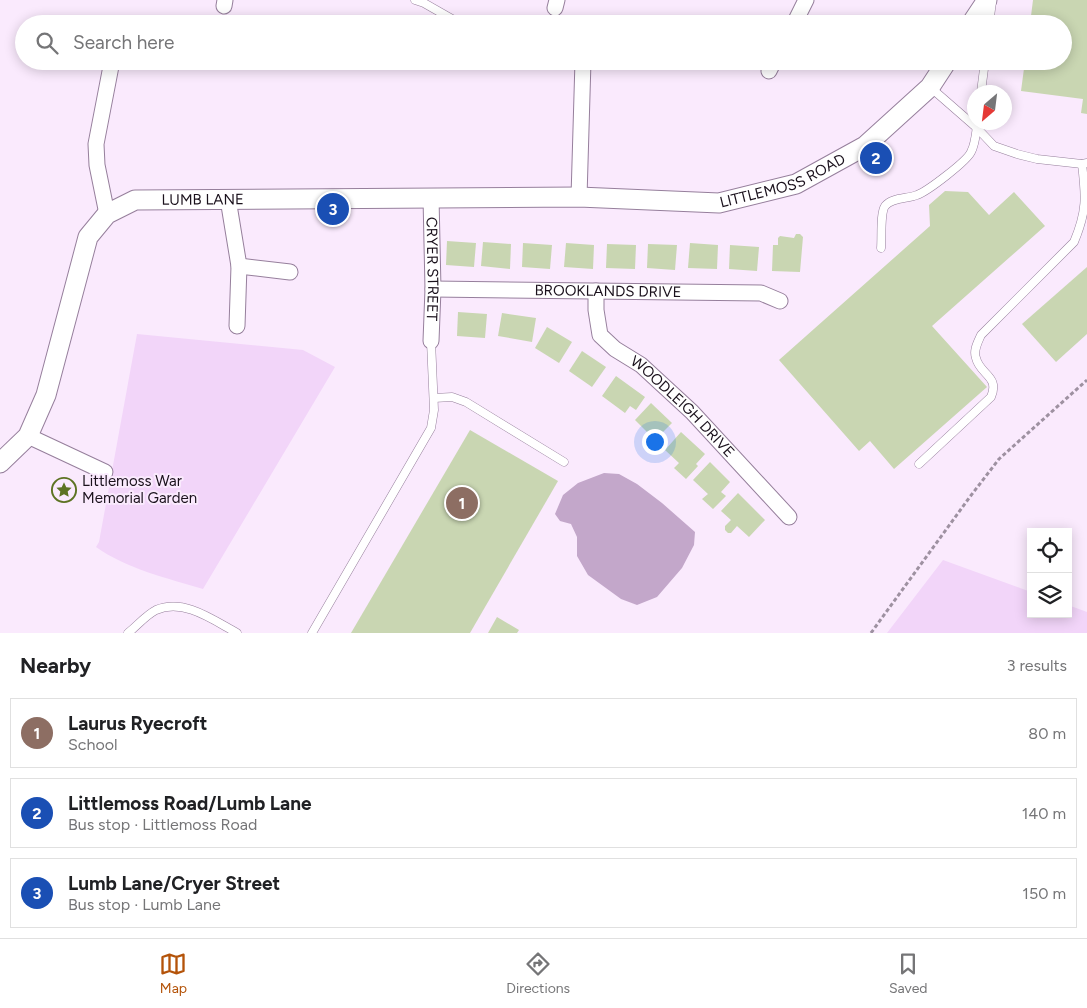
<!DOCTYPE html>
<meta charset="utf-8">
<style>
:root{--surface:#fff;--page:#f2f2f2;--text:#202124;--muted:#757577;--line:#e0e0e0;--accent:#b45309}
body{margin:0;font-family:Figtree,sans-serif;background:var(--page);color:var(--text)}
.controls{position:absolute;right:15px;bottom:15px;display:grid;overflow:hidden;border-radius:0px;box-shadow:0 2px 12px #0003}
.controls button{width:45px;height:45px;display:grid;place-items:center;padding:0;border:0;border-bottom:1px solid var(--line);background:var(--surface);color:var(--text);font:25px sans-serif}
.compass{position:absolute;left:967px;top:85px;width:45px;height:45px;border-radius:50%;background:var(--surface);box-shadow:0 2px 12px #0003;rotate:208deg}
.you{position:absolute;left:654px;top:441px;width:18px;height:18px;margin:-12px;border:4px solid #fff;border-radius:50%;background:#1a73e8;box-shadow:0 0 0 8px #1a73e833}
.badge{display:grid;place-items:center;width:32px;height:32px;border-radius:50%;background:var(--accent);color:#fff;font-size:16px;font-weight:700}
.pin{position:absolute;translate:-50% -50%;border:2px solid #fff;box-shadow:0 1px 5px #0006}
.list{margin:0;padding:0;list-style:none}
h2{display:flex;justify-content:space-between;align-items:center;height:65px;margin:0;padding:0 20px;font-size:21px}
h2 small{font-size:16px;font-weight:400;color:var(--muted)}
.list li{display:grid;grid-template-columns:32px 1fr auto;gap:15px;align-items:center;box-sizing:border-box;height:70px;margin:0 10px 10px;padding:0 10px;border:1px solid var(--line);border-radius:0px}
.list b{display:block;font-size:19px;white-space:nowrap}
.list p{margin:0;font-size:16px;white-space:nowrap;color:var(--muted)}
.list em{font-size:16px;font-style:normal;color:var(--muted)}
.icon{flex:none;width:28px;height:28px;fill:none;stroke:currentColor;stroke-width:2;stroke-linecap:round;stroke-linejoin:round}
.map{position:relative;flex:none;width:1087px;height:633px;overflow:hidden}
.search{position:absolute;background:var(--surface);box-shadow:0 2px 12px #0003;left:15px;right:15px;top:15px;height:55px;display:flex;align-items:center;gap:12px;box-sizing:border-box;padding:0 18px;border-radius:28px;color:var(--muted);font-size:19px}
.sheet{height:305px;background:var(--surface)}
nav{display:flex;justify-content:space-around;align-items:center;box-sizing:border-box;height:70px;border-top:1px solid var(--line);background:var(--surface);font-size:14px;color:var(--muted)}
nav a{display:grid;justify-items:center;gap:2px}
nav .on{color:var(--accent)}
.map>svg:first-child{display:block}
</style>
<div class="map">
<svg width="1087" height="633" viewBox="0 0 1087 633">
<rect width="100%" height="100%" fill="#faeafd"/>
<g fill="#f2d5f9">
<path d="M137,334L303,350L335,367L203,589C167,578 127,569 96,547L99,542Z"/>
<polygon points="943,560 1031,592 1031,614 1068,614 1068,605 1087,612 1087,633 887,633"/>
</g>
<polygon fill="#c3a7ca" points="604,473 619,474 637,484 662,503 695,532 694,545 682,568 657,597 637,605 621,599 588,575 577,556 577,537 571,524 560,521 555,514 563,495 578,483"/>
<g fill="#c9d6b2">
<polygon points="1033,0 1087,0 1087,114 1081,113 1083,99 1021,91 1025,61 1063,61 1063,24 1030,24"/>
<polygon points="945,191 968,192 989,215 1014,192 1045,226 932,326 987,387 894,469 870,441 859,451 779,360 930,226 929,205"/>
<polygon points="796,234 800,234 803,237 800,272 772,271 773,245 778,245 778,238 780,236 794,238"/>
<polygon points="447,241 476,243 474,267 446,265"/>
<polygon points="483,242 511,244 510,269 481,266"/>
<polygon points="523,243 552,245 550,269 522,267"/>
<polygon points="566,243 594,245 593,269 564,267"/>
<polygon points="690,243 718,245 717,269 688,268"/>
<polygon points="607,244 636,245 635,269 606,268"/>
<polygon points="648,244 677,245 675,270 647,268"/>
<polygon points="730,245 759,247 757,271 729,269"/>
<polygon points="1087,267 1087,334 1056,362 1022,324"/>
<polygon points="458,312 487,314 485,338 457,336"/>
<polygon points="502,313 536,318 532,342 498,336"/>
<polygon points="547,327 572,342 559,363 535,348"/>
<polygon points="582,351 606,367 592,387 569,371"/>
<polygon points="616,376 645,397 636,410 630,406 625,413 602,396"/>
<polygon points="651,403 672,423 655,440 635,420"/>
<polygon points="470,430 558,481 470,633 351,633"/>
<polygon points="681,432 705,454 696,464 698,466 686,479 674,468 679,463 665,450"/>
<polygon points="710,462 730,482 721,492 726,496 713,509 702,499 708,494 693,480"/>
<polygon points="738,493 765,520 749,537 737,526 731,533 728,533 725,530 725,526 731,520 721,511"/>
<polygon points="497,617 519,630 517,633 488,633"/>
</g>
<g fill="none" stroke-linecap="round" stroke-linejoin="round">
<defs>
<g id="service">
<polyline points="415,0 424,3 452,19"/>
<polyline points="989,24 992,2"/>
<polyline points="930,87 977,128 994,146 1017,154 1037,159 1082,164 1087,163"/>
<polyline points="981,92 985,61"/>
<path d="M881,248C882,238 880,213 885,206C892,197 908,199 917,195C928,191 967,161 971,152C975,145 976,134 977,126"/>
<polyline points="434,398 452,397 466,402 564,462"/>
<path d="M919,464L991,397C1000,376 980,375 976,358C973,350 978,342 981,335L1074,242C1087,211 1086,197 1082,164"/>
<path d="M128,633C137,626 146,615 156,610C184,598 213,620 237,633"/>
<polyline points="312,633 431,428 434,410 431,341"/>
</g>
<g id="minor">
<polyline points="224,6 225,0"/>
<polyline points="555,8 557,0"/>
<polyline points="794,24 806,0"/>
<polyline points="769,71 774,61"/>
<path id="s1" d="M431,197L433,289L431,341"/>
<polyline points="579,197 583,61"/>
<polyline points="228,199 239,266 237,326"/>
<polyline points="107,214 97,165 96,144 112,61"/>
<polyline points="239,266 290,272"/>
<path id="s2" d="M433,289L761,293L780,301"/>
<path id="s3" d="M596,291V310L600,335L615,349L641,365L692,412L789,517"/>
<polyline points="28,436 105,472"/>
</g>
<g id="tertiary">
<polyline points="971,24 987,0"/>
<path id="s4" d="M0,463L28,436L46,395L88,237L107,214L135,200L579,197L719,203L796,184L865,146L930,87L947,61"/>
</g>
</defs>
<use href="#service" stroke="#967f9c" stroke-width="9"/>
<use href="#minor" stroke="#967f9c" stroke-width="17"/>
<use href="#tertiary" stroke="#967f9c" stroke-width="21"/>
<polyline stroke="#9e91a1" stroke-width="3" stroke-dasharray="4 2.5" stroke-linecap="butt" points="871,633 969,498 999,459 1087,380"/>
<use href="#service" stroke="#fff" stroke-width="8"/>
<use href="#minor" stroke="#fff" stroke-width="15"/>
<use href="#tertiary" stroke="#fff" stroke-width="19"/>
</g>
<defs>
<symbol id="sight-ring" viewBox="-11 -11 22 22"><circle r="9.5" fill="#faeafd" stroke="#5d7323" stroke-width="1.5"/><path d="M0-6L1.8-2.2L6-1.7L2.9 1.2L3.7 5.4L0 3.3L-3.7 5.4L-2.9 1.2L-6-1.7L-1.8-2.2Z" fill="#5d7323"/></symbol>
</defs>
<g fill-rule="evenodd">
<use href="#sight-ring" x="50" y="476" width="28" height="28"/>
</g>
<g text-anchor="middle" stroke-width="4" stroke-linejoin="round" paint-order="stroke">
<g font-size="15" fill="#1a111c" stroke="#faeafd">
<text dy="5" stroke="none"><textPath href="#s4" startOffset="960">LITTLEMOSS ROAD</textPath></text>
<text dy="5" stroke="none"><textPath href="#s4" startOffset="376">LUMB LANE</textPath></text>
<text dy="5" stroke="none"><textPath href="#s1" startOffset="72">CRYER STREET</textPath></text>
<text dy="5" stroke="none"><textPath href="#s2" startOffset="175">BROOKLANDS DRIVE</textPath></text>
<text dy="5" stroke="none"><textPath href="#s3" startOffset="154">WOODLEIGH DRIVE</textPath></text>
</g>
<g font-size="15" fill="#1a111c" stroke="#faeafd" text-anchor="start">
<text x="82" y="486">Littlemoss War<tspan x="82" dy="17">Memorial Garden</tspan></text>
</g>
</g>
</svg>
<div class="controls">
<button><svg class="icon" aria-label="locate" viewBox="0 0 24 24"><circle cx="12" cy="12" r="6"/><path d="M12 2v4M12 18v4M2 12h4M18 12h4"/></svg></button>
<button><svg class="icon" aria-label="layers" viewBox="0 0 24 24"><path d="M12 4l9 5-9 5-9-5zM3 14l9 5 9-5"/></svg></button>
</div>
<svg class="compass" viewBox="-18 -18 36 36"><path d="M0-13l5 13h-10z" fill="#e53935"/><path d="M0 13l5-13h-10z" fill="#757577"/></svg>
<div class="you"></div>
<div class="pin badge" style="left:462px;top:503px;background:#8d6e63">1</div>
<div class="pin badge" style="left:876px;top:158px;background:#1a4fb4">2</div>
<div class="pin badge" style="left:333px;top:209px;background:#1a4fb4">3</div>
<div class="search"><svg class="icon" aria-label="search" viewBox="0 0 24 24"><circle cx="10" cy="10" r="6"/><path d="M15 15l6 6"/></svg>Search here</div>
</div>
<section class="sheet">
<h2>Nearby<small>3 results</small></h2>
<ul class="list">
<li><span class="badge" style="background:#8d6e63">1</span><div><b>Laurus Ryecroft</b><p>School</p></div><em>80 m</em></li>
<li><span class="badge" style="background:#1a4fb4">2</span><div><b>Littlemoss Road/Lumb Lane</b><p>Bus stop · Littlemoss Road</p></div><em>140 m</em></li>
<li><span class="badge" style="background:#1a4fb4">3</span><div><b>Lumb Lane/Cryer Street</b><p>Bus stop · Lumb Lane</p></div><em>150 m</em></li>
</ul>
</section>
<nav>
<a class="on"><svg class="icon" aria-label="map" viewBox="0 0 24 24"><path d="M3 6l6-2 6 2 6-2v14l-6 2-6-2-6 2zM9 4v14M15 6v14"/></svg>Map</a>
<a><svg class="icon" aria-label="directions" viewBox="0 0 24 24"><path d="M12 3l9 9-9 9-9-9zM9 14v-3h6M13 9l2 2-2 2"/></svg>Directions</a>
<a><svg class="icon" aria-label="saved" viewBox="0 0 24 24"><path d="M7 4h10v16l-5-4-5 4z"/></svg>Saved</a>
</nav>
